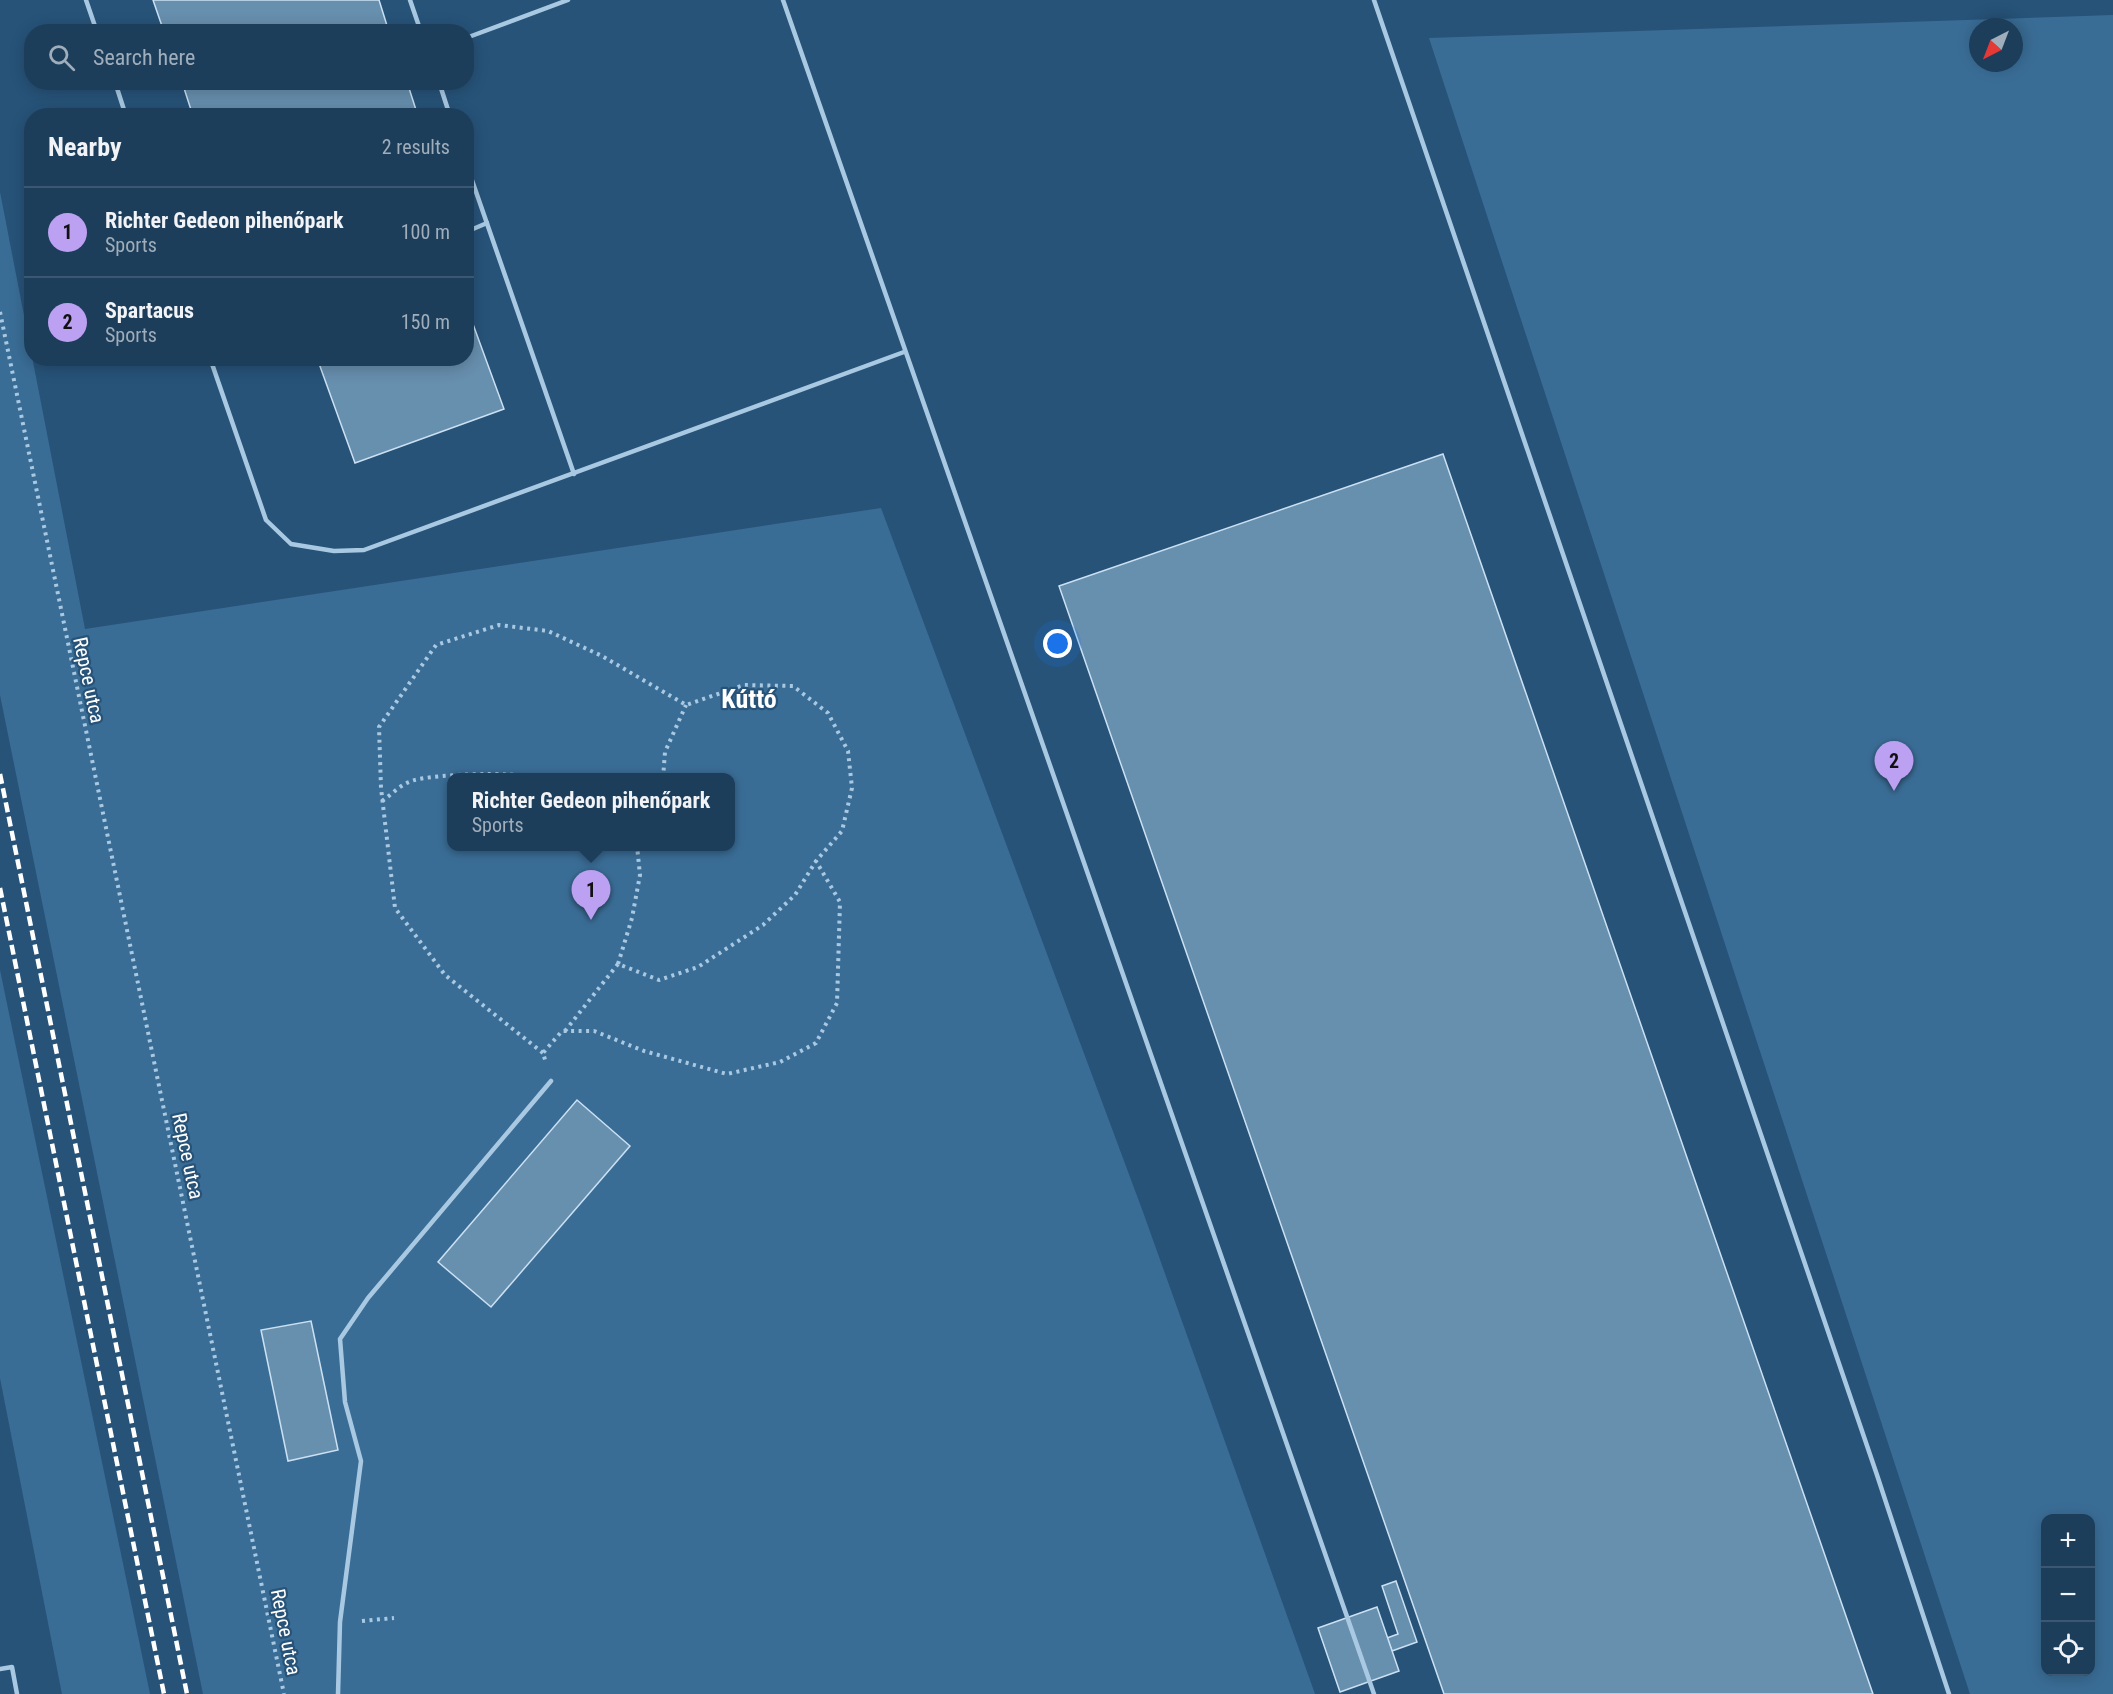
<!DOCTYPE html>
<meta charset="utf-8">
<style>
:root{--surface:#1d3e5b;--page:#254561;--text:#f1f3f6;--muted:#a0aebb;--line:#3b5771;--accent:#bca0f2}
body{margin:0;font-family:"Roboto Condensed",sans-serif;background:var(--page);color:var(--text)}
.controls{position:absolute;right:18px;bottom:18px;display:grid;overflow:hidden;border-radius:12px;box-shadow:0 3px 15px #0003}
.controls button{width:54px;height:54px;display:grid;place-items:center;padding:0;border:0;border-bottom:2px solid var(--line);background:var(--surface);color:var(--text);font:30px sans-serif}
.compass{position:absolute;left:1969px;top:18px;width:54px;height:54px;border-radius:50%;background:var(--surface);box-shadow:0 3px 15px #0003;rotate:222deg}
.you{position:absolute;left:1058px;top:644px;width:21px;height:21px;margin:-15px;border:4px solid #fff;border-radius:50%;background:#1a73e8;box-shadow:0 0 0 9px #1a73e833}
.badge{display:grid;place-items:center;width:39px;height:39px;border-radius:50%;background:var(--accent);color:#111;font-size:20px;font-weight:700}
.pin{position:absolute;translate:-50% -50px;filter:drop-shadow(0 2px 3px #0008)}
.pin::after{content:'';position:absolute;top:32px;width:21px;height:18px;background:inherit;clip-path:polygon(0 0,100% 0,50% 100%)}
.popup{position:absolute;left:447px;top:773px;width:288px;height:78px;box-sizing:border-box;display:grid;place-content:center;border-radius:12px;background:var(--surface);filter:drop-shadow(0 2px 4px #0005);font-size:20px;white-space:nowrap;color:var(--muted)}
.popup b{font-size:22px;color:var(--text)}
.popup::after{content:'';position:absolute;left:50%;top:100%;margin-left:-12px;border:12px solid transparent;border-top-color:var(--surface)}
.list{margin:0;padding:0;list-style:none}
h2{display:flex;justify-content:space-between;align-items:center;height:78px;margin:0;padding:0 24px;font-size:26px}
h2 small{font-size:20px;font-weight:400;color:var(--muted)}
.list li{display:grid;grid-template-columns:39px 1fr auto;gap:18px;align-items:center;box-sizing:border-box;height:90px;padding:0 24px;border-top:2px solid var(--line)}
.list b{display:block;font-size:22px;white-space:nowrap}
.list p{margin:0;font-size:20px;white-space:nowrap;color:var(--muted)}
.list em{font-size:20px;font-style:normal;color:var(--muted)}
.icon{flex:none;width:33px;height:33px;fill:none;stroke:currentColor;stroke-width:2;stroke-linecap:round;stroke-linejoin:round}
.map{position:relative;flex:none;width:2113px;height:1694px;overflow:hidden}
.search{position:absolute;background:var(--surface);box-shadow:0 3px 15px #0003;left:24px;top:24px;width:450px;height:66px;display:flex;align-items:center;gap:15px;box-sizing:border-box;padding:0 21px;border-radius:24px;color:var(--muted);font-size:22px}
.panel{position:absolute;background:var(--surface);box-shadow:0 3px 15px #0003;left:24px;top:108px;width:450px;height:258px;border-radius:24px}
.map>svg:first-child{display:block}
</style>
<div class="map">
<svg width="2113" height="1694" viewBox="0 0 2113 1694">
<rect width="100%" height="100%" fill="#275379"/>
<g fill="#3a6d96" fill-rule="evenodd">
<path d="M2113,15V1694H1970L1429,38ZM1978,27H2014V63H1978ZM2046,1518H2090V1672H2046Z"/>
<path d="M0,192L85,629L881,508L1143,1212L1315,1694H203L0,695ZM452,778H730V846H452Z"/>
<polygon points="0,970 150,1694 62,1694 0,1378"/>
</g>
<g fill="#678fae" stroke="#cbe1f3" stroke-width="1.5">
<polygon points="153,0 379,0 389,32 164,32"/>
<polygon points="182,82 407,82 418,116 193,116"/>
<polygon points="466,305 504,409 355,463 317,358 466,358"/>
<polygon points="1443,454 1873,1694 1444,1694 1059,586"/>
<polygon points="577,1100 630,1146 491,1307 438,1262"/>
<polygon points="311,1321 338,1450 288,1461 261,1330"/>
<polygon points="1396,1581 1417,1642 1392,1651 1387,1638 1398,1634 1382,1586"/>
<polygon points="1377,1607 1399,1671 1340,1692 1318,1628"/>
</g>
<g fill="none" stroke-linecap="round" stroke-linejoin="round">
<g stroke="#a9c9e3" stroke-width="4" stroke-dasharray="3 4.5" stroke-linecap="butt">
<polyline points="0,312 284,1694"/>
<polyline points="663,778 665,752 686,705"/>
<path d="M382,801C391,795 399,786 409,782C424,774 517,771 534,778"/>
<polyline points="618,964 632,918 640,875 637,846"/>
<polyline points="565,1031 618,964 659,980 698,967 763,925 795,895 816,861"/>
<polyline points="543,1053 445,975 395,908 381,788 379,727 436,645 499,625 548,631 602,656 686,705 744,685 793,686 828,713 848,751 852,788 842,831 816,861 840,902 837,1003 816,1043 780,1062 727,1074 644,1051 594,1031 562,1031 543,1053 546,1063"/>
<polyline points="362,1621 394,1618"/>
</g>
<g stroke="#a9c9e3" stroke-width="4.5">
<polyline points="86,0 97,32"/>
<polyline points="410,0 421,32"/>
<polyline points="783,0 1374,1694"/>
<polyline points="1374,0 1877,1475 1949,1694"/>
<polyline points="466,38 568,0"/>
<polyline points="115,82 126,116"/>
<polyline points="439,82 450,116"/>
<polyline points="466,163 574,474"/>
<polyline points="466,232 487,223"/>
<polyline points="210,358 266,520 291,544 334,551 364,550 904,352"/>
<polyline points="0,1669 12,1667 17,1694"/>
<polyline points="338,1694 340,1622 361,1461 345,1402 340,1339 368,1298 551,1081"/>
</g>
<g stroke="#fff" stroke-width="4.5" stroke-dasharray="10 4.5" stroke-linecap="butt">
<polyline points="0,774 187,1694"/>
<polyline points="0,888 164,1694"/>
</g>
</g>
<g text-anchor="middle" stroke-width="4.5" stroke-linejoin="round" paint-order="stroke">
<g font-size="20" fill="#fff" stroke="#275379">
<text transform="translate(89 680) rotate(78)" y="7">Repce utca</text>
<text transform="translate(188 1156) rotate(78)" y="7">Repce utca</text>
<text transform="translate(286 1632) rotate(79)" y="7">Repce utca</text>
</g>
<g font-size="26" font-weight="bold" fill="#fff" stroke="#275379">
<text x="749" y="708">Kúttó</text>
</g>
</g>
</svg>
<div class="controls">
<button>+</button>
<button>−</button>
<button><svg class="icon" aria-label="locate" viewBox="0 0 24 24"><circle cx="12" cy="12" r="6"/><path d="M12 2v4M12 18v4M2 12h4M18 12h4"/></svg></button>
</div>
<svg class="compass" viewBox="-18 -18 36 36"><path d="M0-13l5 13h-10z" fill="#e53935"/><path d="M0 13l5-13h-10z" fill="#a0aebb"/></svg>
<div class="you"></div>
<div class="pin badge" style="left:591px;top:920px">1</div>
<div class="popup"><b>Richter Gedeon pihenőpark</b>Sports</div>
<div class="pin badge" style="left:1894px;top:791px">2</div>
<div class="search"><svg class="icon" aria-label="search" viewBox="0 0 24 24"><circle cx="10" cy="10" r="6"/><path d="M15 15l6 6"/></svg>Search here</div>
<section class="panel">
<h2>Nearby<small>2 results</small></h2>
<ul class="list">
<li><span class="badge">1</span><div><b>Richter Gedeon pihenőpark</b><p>Sports</p></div><em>100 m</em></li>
<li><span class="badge">2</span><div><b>Spartacus</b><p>Sports</p></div><em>150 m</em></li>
</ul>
</section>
</div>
